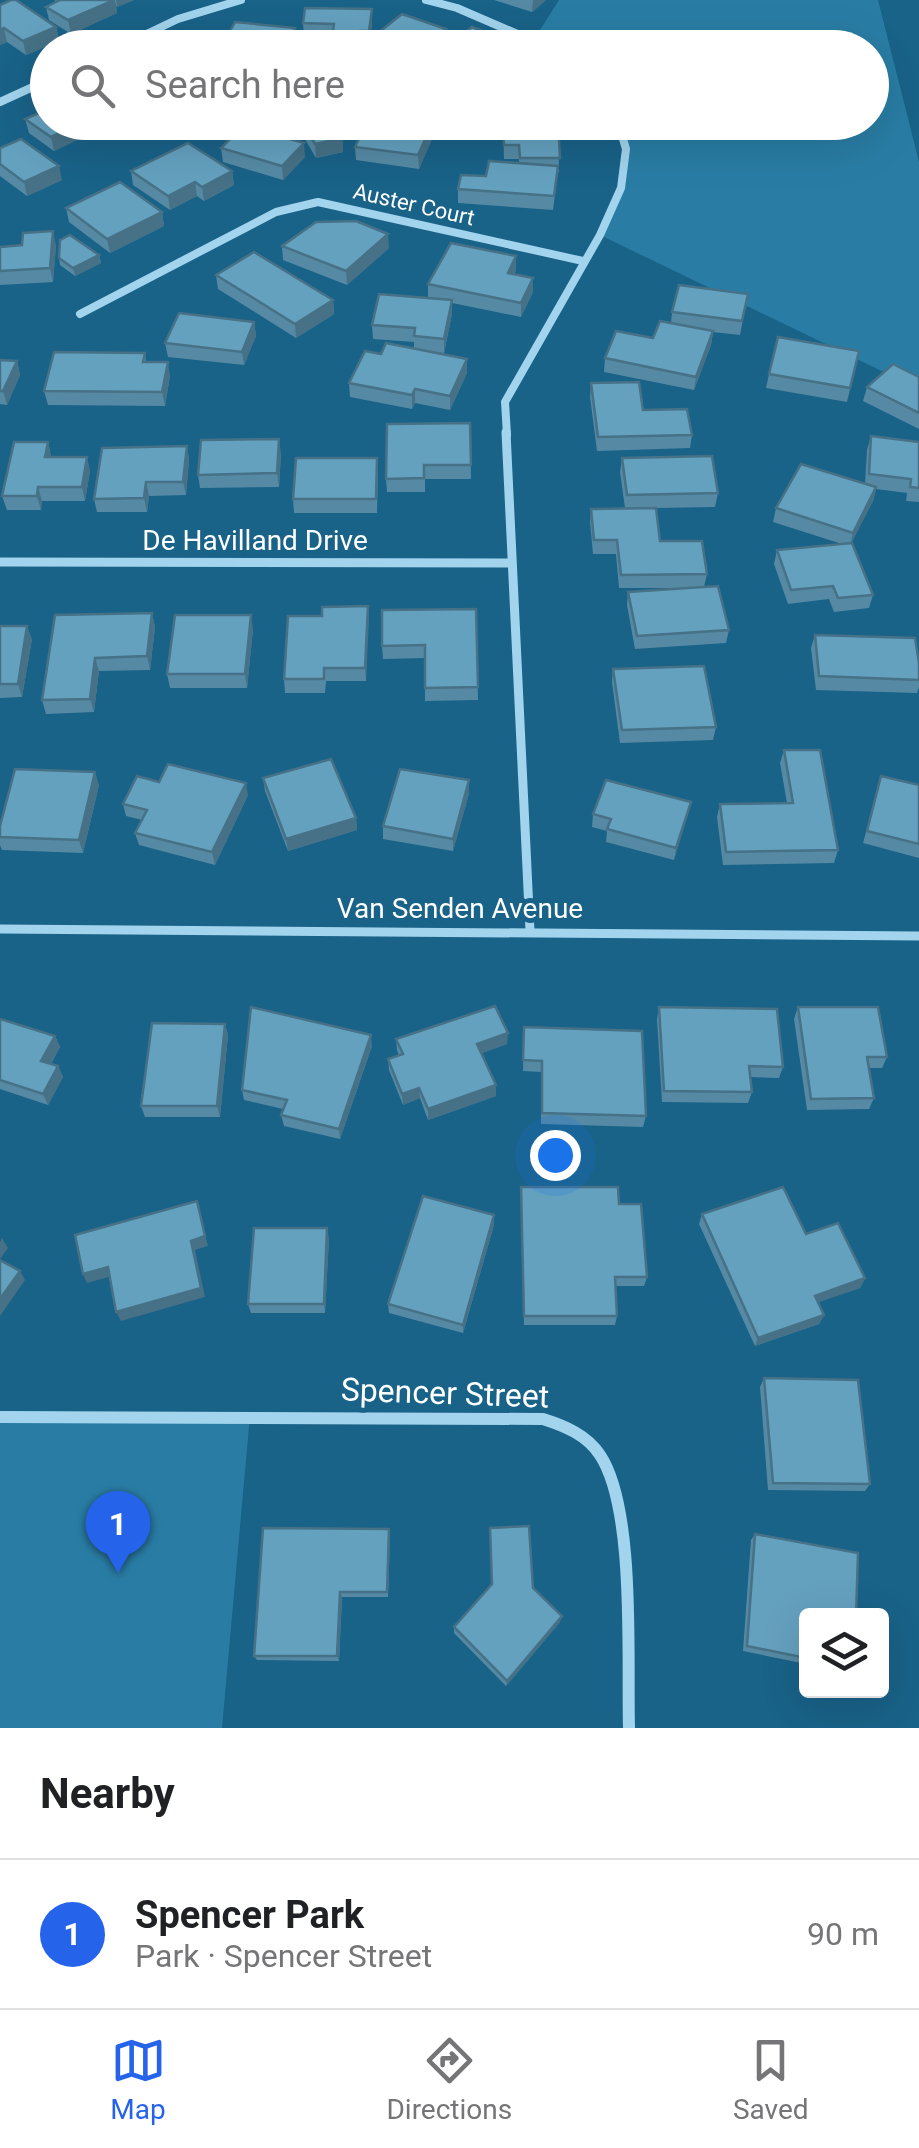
<!DOCTYPE html>
<meta charset="utf-8">
<style>
:root{--surface:#fff;--page:#f2f2f2;--text:#202124;--muted:#757577;--line:#e0e0e0;--accent:#2563eb}
body{margin:0;font-family:Roboto,sans-serif;background:var(--page);color:var(--text)}
.controls{position:absolute;right:30px;bottom:30px;display:grid;overflow:hidden;border-radius:10px;box-shadow:0 10px 40px #0002}
.controls button{width:90px;height:90px;display:grid;place-items:center;padding:0;border:0;border-bottom:2px solid var(--line);background:var(--surface);color:var(--text);font:50px sans-serif}
.you{position:absolute;left:555px;top:1155px;width:35px;height:35px;margin:-25px;border:8px solid #fff;border-radius:50%;background:#1a73e8;box-shadow:0 0 0 15px #1a73e833}
.badge{display:grid;place-items:center;width:65px;height:65px;border-radius:50%;background:var(--accent);color:#fff;font-size:32px;font-weight:700}
.pin{position:absolute;translate:-50% -82px;filter:drop-shadow(0 2px 5px #0008)}
.pin::after{content:'';position:absolute;top:52px;width:35px;height:30px;background:inherit;clip-path:polygon(0 0,100% 0,50% 100%)}
.list{margin:0;padding:0;list-style:none}
h2{display:flex;justify-content:space-between;align-items:center;height:130px;margin:0;padding:0 40px;font-size:42px}
h2 small{font-size:32px;font-weight:400;color:var(--muted)}
.list li{display:grid;grid-template-columns:65px 1fr auto;gap:30px;align-items:center;box-sizing:border-box;height:150px;padding:0 40px;border-top:2px solid var(--line)}
.list b{display:block;font-size:38px;white-space:nowrap}
.list p{margin:0;font-size:32px;white-space:nowrap;color:var(--muted)}
.list em{font-size:32px;font-style:normal;color:var(--muted)}
.icon{flex:none;width:55px;height:55px;fill:none;stroke:currentColor;stroke-width:2;stroke-linecap:round;stroke-linejoin:round}
.map{position:relative;flex:none;width:919px;height:1728px;overflow:hidden}
.search{position:absolute;background:var(--surface);box-shadow:0 10px 40px #0002;left:30px;right:30px;top:30px;height:110px;display:flex;align-items:center;gap:25px;box-sizing:border-box;padding:0 35px;border-radius:55px;color:var(--muted);font-size:38px}
.sheet{height:280px;background:var(--surface)}
nav{display:flex;justify-content:space-around;align-items:center;box-sizing:border-box;height:140px;border-top:2px solid var(--line);background:var(--surface);font-size:28px;color:var(--muted)}
nav a{display:grid;justify-items:center;gap:5px}
nav .on{color:var(--accent)}
.map>svg:first-child{display:block}
</style>
<div class="map">
<svg width="919" height="1728" viewBox="0 0 919 1728">
<rect width="100%" height="100%" fill="#196288"/>
<g fill="#297da5">
<path d="M559,0H878L919,162V389L600,235C617,196 631,165 618,123L872,122V48H550L535,38Z"/>
<polygon points="250,1415 222,1728 0,1728 0,1417"/>
</g>
<g fill="none" stroke-linecap="round" stroke-linejoin="round">
<g stroke="#a2d4ed" stroke-width="8">
<polyline points="426,0 457,8 550,48"/>
<polyline points="117,48 178,19 241,0"/>
<polyline points="0,102 48,80"/>
<polyline points="80,314 276,212 318,202 583,261"/>
<polyline points="507,435 505,402 600,235 621,188 626,149 618,122"/>
</g>
<g stroke="#a2d4ed" stroke-width="9">
<polyline points="506,432 530,931"/>
<polyline points="0,562 510,563"/>
<polyline points="0,929 919,936"/>
</g>
<path stroke="#a2d4ed" stroke-width="12" d="M0,1417L543,1419C565,1426 587,1435 600,1455C636,1509 627,1661 629,1728"/>
</g>
<g fill="#568aa4">
<polygon points="55,0 134,0 117,7 116,6 117,13 71,34 49,20 46,7 55,2"/>
<polygon points="494,0 546,0 532,12"/>
<polygon points="0,5 56,27 59,41 26,55 7,42 0,45"/>
<polygon points="303,23 372,23 370,39 446,29 446,43 440,48 332,48 332,37 304,37"/>
<polygon points="295,28 296,42 293,48 223,48 223,44"/>
<polygon points="25,119 48,122 108,122 108,125 54,151 29,133"/>
<polygon points="295,122 351,122 352,137 343,139 343,152 316,158"/>
<polygon points="367,122 437,122 437,127 419,169 356,160 355,147"/>
<polygon points="487,122 558,122 559,172 558,172 553,210 458,203 458,189 519,163 519,159 504,159 503,127 490,129"/>
<polygon points="0,148 62,180 27,196 0,176"/>
<polygon points="221,148 305,157 283,180 223,162"/>
<polygon points="131,171 232,171 234,185 204,201 197,196 170,210 133,185"/>
<polygon points="66,208 162,212 164,226 110,253 69,222"/>
<polygon points="56,245 53,282 0,285 0,247"/>
<polygon points="282,246 389,248 347,285 283,260"/>
<polygon points="99,255 101,263 75,276 60,265 59,258"/>
<polygon points="516,256 516,270 514,274 533,292 521,317 452,303 452,314 444,353 431,352 467,373 450,410 415,403 412,409 350,397 349,383 381,354 414,349 414,342 373,339 372,325 428,298 428,284"/>
<polygon points="216,275 333,300 334,314 296,338 218,289"/>
<polygon points="748,294 740,335 713,332 711,345 694,390 604,372 605,358 653,338 671,323 672,312"/>
<polygon points="254,322 256,336 244,365 168,357 165,343"/>
<polygon points="859,351 847,402 766,388 769,374"/>
<polygon points="145,353 146,362 170,376 165,406 48,405 44,391"/>
<polygon points="0,360 17,361 20,375 7,405 0,404"/>
<polygon points="919,377 919,429 863,401 867,387"/>
<polygon points="591,383 692,435 690,448 597,451 590,397"/>
<polygon points="470,423 471,479 425,479 425,492 387,492 386,479"/>
<polygon points="871,436 919,442 919,502 906,501 907,493 876,489 873,501 851,543 873,595 869,608 834,612 829,599 788,604 774,564 777,550 842,544 773,522 776,508 865,484 867,450"/>
<polygon points="48,442 51,457 90,471 85,501 42,501 41,510 7,510 2,496"/>
<polygon points="187,446 189,460 186,495 149,496 147,512 97,512 94,499"/>
<polygon points="281,453 279,487 200,488 198,475"/>
<polygon points="622,458 718,493 715,507 656,508 660,541 707,574 704,587 729,630 726,643 635,649 627,605 628,592 694,588 619,588 616,554 593,554 590,522 591,509 625,508 620,472"/>
<polygon points="378,472 377,513 294,513 293,499"/>
<polygon points="368,606 366,681 326,681 325,693 285,693 284,679 322,616"/>
<polygon points="476,609 478,700 425,701 425,658 383,659 382,646"/>
<polygon points="152,613 155,627 150,670 99,671 94,712 46,714 42,700"/>
<polygon points="0,626 32,639 22,697 0,698"/>
<polygon points="253,629 247,688 170,688 167,674"/>
<polygon points="815,635 919,663 919,687 917,693 816,690 811,648"/>
<polygon points="613,669 716,727 713,740 620,743 612,682"/>
<polygon points="784,750 838,850 834,863 723,865 717,817 720,804 787,803 780,763"/>
<polygon points="881,776 919,785 919,858 863,843"/>
<polygon points="263,778 356,818 357,830 288,851 265,791"/>
<polygon points="469,780 469,793 453,851 383,839 383,826"/>
<polygon points="159,782 248,795 215,865 139,845 135,833 142,820 126,816 123,804"/>
<polygon points="99,785 83,853 2,850 0,845 0,826"/>
<polygon points="691,802 674,860 606,842 607,831 592,827 593,814"/>
<polygon points="659,1007 783,1067 779,1078 750,1077 752,1092 748,1103 662,1102 657,1019"/>
<polygon points="798,1007 887,1057 882,1068 869,1068 874,1098 869,1109 807,1110 794,1019"/>
<polygon points="0,1019 55,1036 60,1047 51,1064 58,1066 63,1077 48,1105 0,1089"/>
<polygon points="225,1024 228,1035 220,1117 145,1117 141,1106"/>
<polygon points="524,1027 646,1116 643,1127 541,1124 541,1072 523,1071"/>
<polygon points="396,1039 507,1044 482,1053 496,1085 496,1096 428,1120 420,1098 403,1105 389,1070 388,1059 399,1056 397,1050"/>
<polygon points="372,1046 340,1139 284,1126 281,1115 283,1109 244,1100 242,1090"/>
<polygon points="521,1187 619,1204 647,1277 644,1286 615,1286 617,1316 615,1325 524,1325"/>
<polygon points="702,1214 806,1234 865,1278 860,1288 818,1302 824,1315 819,1324 755,1346 699,1224"/>
<polygon points="494,1225 463,1333 389,1313 388,1304"/>
<polygon points="329,1238 325,1313 251,1313 248,1304"/>
<polygon points="764,1378 870,1484 865,1491 768,1490 760,1387"/>
<polygon points="490,1528 533,1588 560,1622 506,1686 454,1633 454,1627 492,1584"/>
<polygon points="755,1534 806,1616 806,1664 743,1651 751,1540"/>
<polygon points="390,1536 388,1597 342,1597 339,1661 257,1660 254,1656"/>
</g>
<g fill="#467186">
<polygon points="115,0 117,13 71,34 68,20"/>
<polygon points="116,0 134,0 117,7"/>
<polygon points="533,0 546,0 532,12"/>
<polygon points="372,9 372,23 369,45 369,31"/>
<polygon points="56,27 59,41 26,55 23,41"/>
<polygon points="4,28 7,42 0,45 0,30"/>
<polygon points="295,28 296,42 293,48 285,48"/>
<polygon points="446,29 446,43 440,48 423,48"/>
<polygon points="488,33 488,47 476,43"/>
<polygon points="82,122 108,122 108,125 54,151 51,137"/>
<polygon points="433,122 437,122 437,127 419,169 418,155"/>
<polygon points="351,123 352,137 343,139 343,152 316,158 315,144 335,127"/>
<polygon points="304,143 305,157 283,180 282,166"/>
<polygon points="59,166 62,180 27,196 24,182"/>
<polygon points="232,171 234,185 204,201 202,187"/>
<polygon points="195,182 197,196 170,210 168,196"/>
<polygon points="162,212 164,226 110,253 107,239"/>
<polygon points="53,231 56,245 53,282 50,268"/>
<polygon points="388,234 389,248 347,285 346,271"/>
<polygon points="99,255 101,263 75,276 73,268"/>
<polygon points="516,256 516,270 507,287 508,273"/>
<polygon points="533,278 533,292 521,317 521,303"/>
<polygon points="333,300 334,314 296,338 295,324"/>
<polygon points="452,300 452,314 444,353 444,339"/>
<polygon points="254,322 256,336 244,365 242,352"/>
<polygon points="713,331 711,345 694,390 696,377"/>
<polygon points="467,359 467,373 450,410 450,396"/>
<polygon points="17,361 20,375 7,405 3,391"/>
<polygon points="168,362 170,376 165,406 162,392"/>
<polygon points="415,389 415,403 412,409 412,395"/>
<polygon points="279,439 281,453 279,487 277,473"/>
<polygon points="48,442 51,456 48,471 45,457"/>
<polygon points="187,446 189,460 186,495 183,482"/>
<polygon points="87,457 90,471 85,501 82,487"/>
<polygon points="146,482 149,496 147,512 144,498"/>
<polygon points="38,487 42,501 41,510 37,496"/>
<polygon points="876,487 873,501 850,546 853,533"/>
<polygon points="368,606 369,620 366,681 365,668"/>
<polygon points="152,613 155,627 150,670 147,656"/>
<polygon points="251,615 253,629 247,688 245,674"/>
<polygon points="27,626 32,639 22,697 18,684"/>
<polygon points="95,658 99,671 94,712 90,699"/>
<polygon points="95,772 99,785 83,853 79,840"/>
<polygon points="469,780 469,793 453,851 453,839"/>
<polygon points="246,783 248,795 215,865 212,852"/>
<polygon points="691,802 688,815 674,860 676,848"/>
<polygon points="356,818 357,830 288,851 286,839"/>
<polygon points="225,1024 228,1035 220,1117 217,1106"/>
<polygon points="508,1033 507,1044 477,1055 477,1044"/>
<polygon points="371,1035 372,1046 340,1139 339,1129"/>
<polygon points="55,1036 60,1047 46,1072 41,1061"/>
<polygon points="58,1066 63,1077 48,1105 43,1094"/>
<polygon points="496,1085 496,1096 428,1120 428,1109"/>
<polygon points="419,1088 420,1098 403,1105 402,1094"/>
<polygon points="197,1201 208,1246 195,1250 205,1297 121,1321 116,1312 191,1241"/>
<polygon points="494,1215 494,1225 463,1333 463,1325"/>
<polygon points="327,1228 329,1238 325,1313 324,1304"/>
<polygon points="2,1238 8,1248 0,1259 0,1242"/>
<polygon points="108,1267 112,1276 87,1283 83,1274"/>
<polygon points="20,1271 25,1280 0,1316 0,1299"/>
<polygon points="865,1278 860,1288 810,1305 815,1296"/>
<polygon points="824,1315 819,1324 755,1346 758,1338"/>
<polygon points="340,1592 342,1597 339,1661 337,1656"/>
<polygon points="562,1616 560,1622 506,1686 507,1681"/>
</g>
<g fill="#64a1bf" stroke="#467186" stroke-width="2.5">
<polygon points="11,0 16,0 56,27 23,41 4,28 0,30 0,5"/>
<polygon points="60,0 114,0 68,20 46,7"/>
<polygon points="305,8 372,9 369,31 360,31 358,44 331,44 334,24 303,23"/>
<polygon points="402,14 446,29 423,48 359,48"/>
<polygon points="235,22 295,28 285,48 258,48 223,44"/>
<polygon points="472,27 488,33 476,43 489,48 445,48"/>
<polygon points="202,40 214,48 185,48"/>
<polygon points="48,109 48,122 82,122 51,137 25,119"/>
<polygon points="302,122 351,122 351,123 335,127 343,138 315,144"/>
<polygon points="367,122 433,122 418,155 355,147"/>
<polygon points="503,122 558,122 560,158 520,158 519,145 504,145"/>
<polygon points="243,126 304,143 282,166 221,148"/>
<polygon points="21,139 59,166 24,182 0,164 0,148"/>
<polygon points="188,143 232,171 202,187 195,182 168,196 131,171"/>
<polygon points="489,161 558,166 554,196 458,189 461,175 486,176"/>
<polygon points="120,182 162,212 107,239 66,208"/>
<polygon points="356,221 388,234 346,271 282,246 316,222"/>
<polygon points="53,231 50,268 0,271 0,247 22,245 23,233"/>
<polygon points="70,235 99,255 73,268 59,258 60,240"/>
<polygon points="451,243 516,256 508,273 533,278 521,303 428,284"/>
<polygon points="254,252 333,300 295,324 216,275"/>
<polygon points="679,285 748,294 742,321 672,312"/>
<polygon points="379,294 452,300 444,339 414,336 415,328 372,325"/>
<polygon points="179,313 254,322 242,352 165,343"/>
<polygon points="660,321 713,331 696,377 605,358 616,331 653,338"/>
<polygon points="778,337 859,351 850,388 769,374"/>
<polygon points="386,343 467,359 450,396 415,389 412,395 349,383 365,351 381,354"/>
<polygon points="54,352 145,353 143,362 168,362 162,392 44,391"/>
<polygon points="0,360 17,361 3,391 0,391"/>
<polygon points="893,364 919,377 919,413 867,387"/>
<polygon points="639,382 643,410 687,409 692,435 598,437 591,383"/>
<polygon points="470,423 471,465 424,465 424,478 386,479 387,424"/>
<polygon points="871,436 919,442 919,488 910,487 911,479 869,474"/>
<polygon points="279,439 277,473 198,475 201,440"/>
<polygon points="14,442 48,442 45,457 87,457 82,487 38,487 37,496 2,496"/>
<polygon points="187,446 183,482 146,482 144,498 94,499 102,448"/>
<polygon points="712,456 718,493 627,495 622,458"/>
<polygon points="296,458 377,458 376,499 293,499"/>
<polygon points="801,464 876,487 853,533 776,508"/>
<polygon points="656,508 660,541 702,541 707,574 621,575 617,540 594,540 591,509"/>
<polygon points="852,543 873,595 838,598 833,586 791,590 777,550"/>
<polygon points="718,586 729,630 637,636 628,592"/>
<polygon points="368,606 365,668 324,668 324,679 284,679 288,616 322,616 322,607"/>
<polygon points="476,609 478,687 425,688 425,645 382,646 382,610"/>
<polygon points="152,613 147,656 95,658 90,699 42,700 55,615"/>
<polygon points="175,615 251,615 245,674 167,674"/>
<polygon points="0,626 27,626 18,684 0,684"/>
<polygon points="815,635 915,638 919,663 919,680 819,676"/>
<polygon points="704,666 716,727 622,730 613,669"/>
<polygon points="784,750 820,750 838,850 726,852 720,804 793,803"/>
<polygon points="331,759 356,818 286,839 263,778"/>
<polygon points="168,764 246,783 212,852 135,833 147,810 123,804 137,776 159,782"/>
<polygon points="15,769 95,772 79,840 0,837 0,826"/>
<polygon points="400,769 469,780 453,839 383,826"/>
<polygon points="881,776 919,785 919,844 867,831"/>
<polygon points="606,780 691,802 676,848 607,829 611,819 593,814"/>
<polygon points="495,1006 508,1033 477,1044 496,1085 428,1109 419,1088 402,1094 388,1059 403,1054 396,1039"/>
<polygon points="251,1007 371,1035 339,1129 281,1115 287,1100 242,1090"/>
<polygon points="659,1007 777,1009 783,1067 749,1066 752,1092 664,1091"/>
<polygon points="798,1007 878,1007 887,1057 867,1057 874,1098 811,1099"/>
<polygon points="0,1019 55,1036 41,1061 58,1066 43,1094 0,1080"/>
<polygon points="152,1023 225,1024 217,1106 141,1106"/>
<polygon points="524,1027 642,1031 646,1116 542,1113 542,1061 523,1060"/>
<polygon points="521,1187 618,1187 619,1204 641,1204 647,1277 615,1277 617,1316 524,1316"/>
<polygon points="783,1187 806,1234 838,1223 865,1278 815,1296 824,1315 758,1338 702,1214"/>
<polygon points="423,1196 494,1215 463,1325 388,1304"/>
<polygon points="197,1201 205,1236 191,1241 201,1288 116,1312 108,1267 83,1274 75,1235"/>
<polygon points="254,1228 327,1228 324,1304 248,1304"/>
<polygon points="0,1260 20,1271 0,1299"/>
<polygon points="764,1378 858,1380 870,1484 773,1483"/>
<polygon points="529,1526 533,1588 562,1616 507,1681 454,1627 492,1584 490,1528"/>
<polygon points="263,1528 389,1529 387,1592 340,1592 337,1656 254,1656"/>
<polygon points="755,1534 858,1553 856,1616 806,1616 806,1658 747,1646"/>
</g>
<g text-anchor="middle" stroke-width="10" stroke-linejoin="round" paint-order="stroke">
<g font-size="22" fill="#fff" stroke="#196288">
<text transform="translate(414 204) rotate(13)" y="8">Auster Court</text>
</g>
<g font-size="28" fill="#fff" stroke="#196288">
<text x="255" y="550">De Havilland Drive</text>
<text x="460" y="918">Van Senden Avenue</text>
</g>
<g font-size="32" fill="#fff" stroke="#196288">
<text transform="translate(445 1393) rotate(2)" y="11">Spencer Street</text>
</g>
</g>
</svg>
<div class="controls">
<button><svg class="icon" aria-label="layers" viewBox="0 0 24 24"><path d="M12 4l9 5-9 5-9-5zM3 14l9 5 9-5"/></svg></button>
</div>
<div class="you"></div>
<div class="pin badge" style="left:118px;top:1573px">1</div>
<div class="search"><svg class="icon" aria-label="search" viewBox="0 0 24 24"><circle cx="10" cy="10" r="6"/><path d="M15 15l6 6"/></svg>Search here</div>
</div>
<section class="sheet">
<h2>Nearby<small></small></h2>
<ul class="list">
<li><span class="badge">1</span><div><b>Spencer Park</b><p>Park · Spencer Street</p></div><em>90 m</em></li>
</ul>
</section>
<nav>
<a class="on"><svg class="icon" aria-label="map" viewBox="0 0 24 24"><path d="M3 6l6-2 6 2 6-2v14l-6 2-6-2-6 2zM9 4v14M15 6v14"/></svg>Map</a>
<a><svg class="icon" aria-label="directions" viewBox="0 0 24 24"><path d="M12 3l9 9-9 9-9-9zM9 14v-3h6M13 9l2 2-2 2"/></svg>Directions</a>
<a><svg class="icon" aria-label="saved" viewBox="0 0 24 24"><path d="M7 4h10v16l-5-4-5 4z"/></svg>Saved</a>
</nav>
